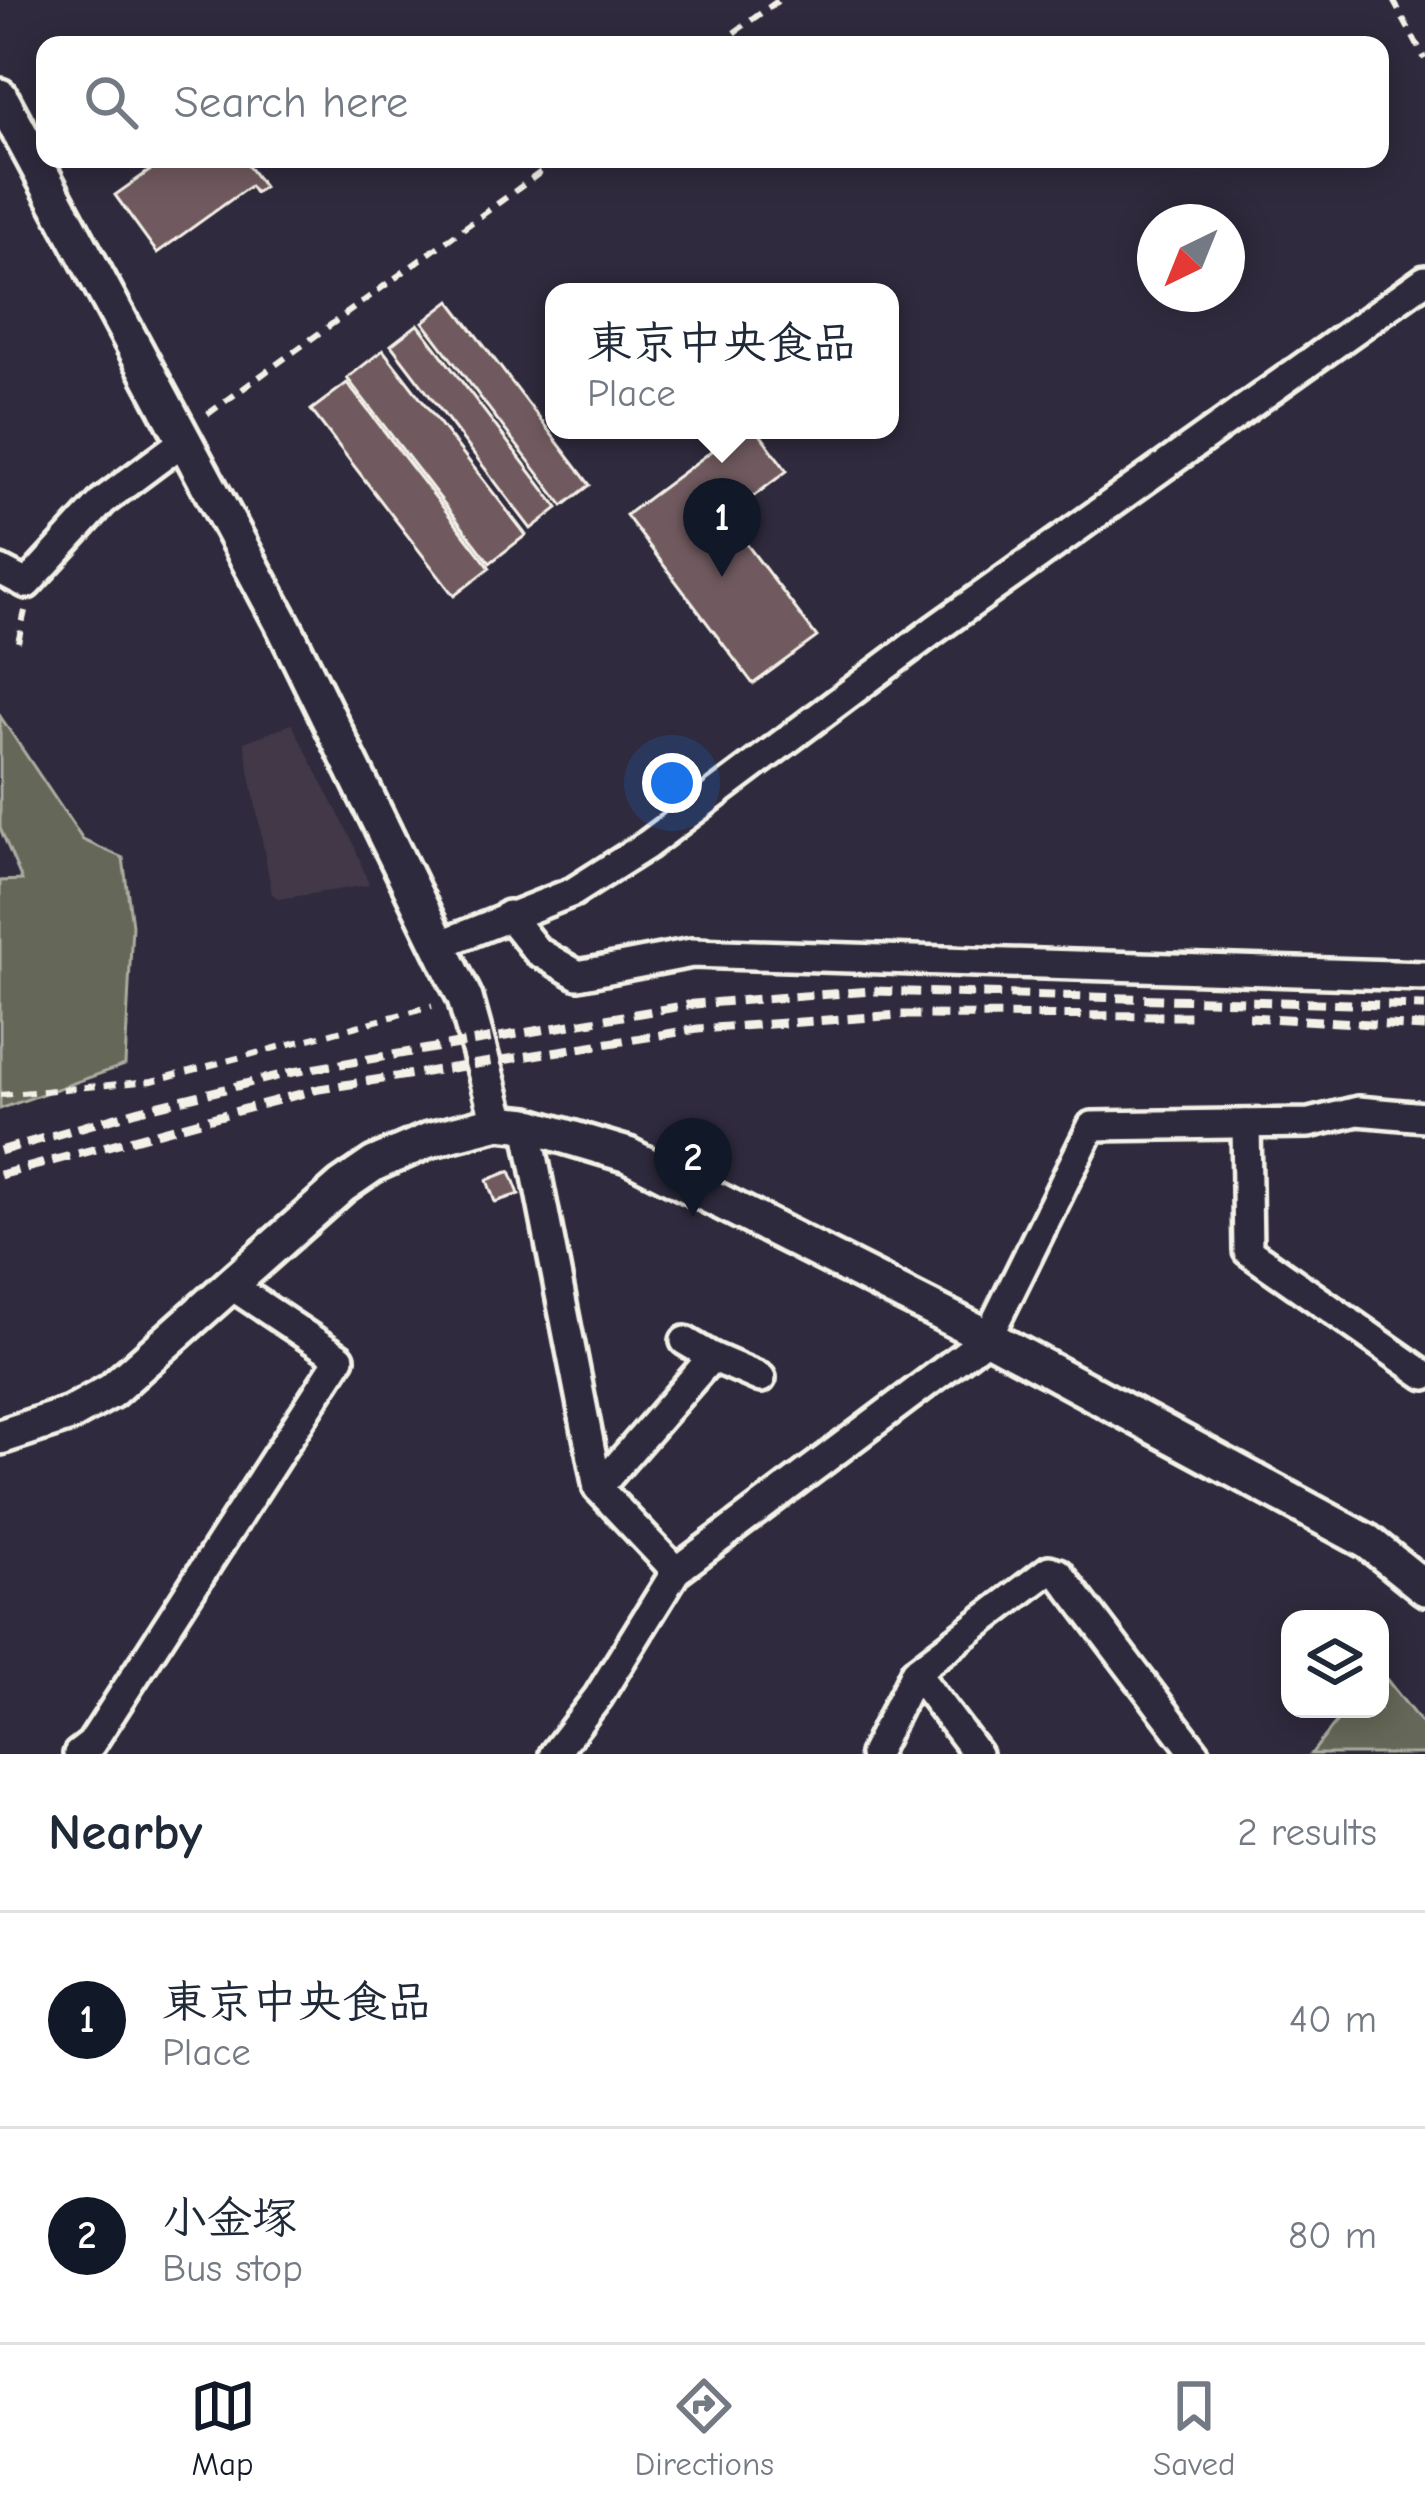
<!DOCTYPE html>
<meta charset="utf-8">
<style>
:root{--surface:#fff;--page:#f6f6f7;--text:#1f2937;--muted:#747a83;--line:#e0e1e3;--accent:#111827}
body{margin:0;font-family:"Comic Neue","Klee One",sans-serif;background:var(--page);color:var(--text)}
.controls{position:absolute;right:36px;bottom:36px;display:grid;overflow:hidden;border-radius:24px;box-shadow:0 6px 30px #0003}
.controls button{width:108px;height:108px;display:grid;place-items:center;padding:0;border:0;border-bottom:3px solid var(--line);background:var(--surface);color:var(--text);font:60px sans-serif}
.compass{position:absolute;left:1137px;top:204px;width:108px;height:108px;border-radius:50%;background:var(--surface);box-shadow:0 6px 30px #0003;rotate:223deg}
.you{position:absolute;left:672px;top:783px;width:42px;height:42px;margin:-30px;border:9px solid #fff;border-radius:50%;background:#1a73e8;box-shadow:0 0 0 18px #1a73e833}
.badge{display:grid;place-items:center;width:78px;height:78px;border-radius:50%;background:var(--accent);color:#fff;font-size:39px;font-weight:700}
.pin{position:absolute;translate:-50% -99px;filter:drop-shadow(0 3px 6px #0008)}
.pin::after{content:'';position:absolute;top:63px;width:42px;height:36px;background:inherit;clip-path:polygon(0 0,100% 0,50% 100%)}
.popup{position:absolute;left:545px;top:283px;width:354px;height:156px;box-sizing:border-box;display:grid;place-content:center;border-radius:24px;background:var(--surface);filter:drop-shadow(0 3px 9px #0005);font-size:39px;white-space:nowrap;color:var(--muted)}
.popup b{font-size:45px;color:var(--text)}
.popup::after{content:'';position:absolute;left:50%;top:100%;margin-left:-24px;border:24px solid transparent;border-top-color:var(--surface)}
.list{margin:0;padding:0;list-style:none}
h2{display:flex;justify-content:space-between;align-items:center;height:156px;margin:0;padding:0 48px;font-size:51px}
h2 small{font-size:39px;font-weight:400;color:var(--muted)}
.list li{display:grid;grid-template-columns:78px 1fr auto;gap:36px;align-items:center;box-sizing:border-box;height:216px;padding:0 48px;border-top:3px solid var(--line)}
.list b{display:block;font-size:45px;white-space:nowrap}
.list p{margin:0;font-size:39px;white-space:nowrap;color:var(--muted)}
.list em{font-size:39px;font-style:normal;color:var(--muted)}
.icon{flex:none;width:66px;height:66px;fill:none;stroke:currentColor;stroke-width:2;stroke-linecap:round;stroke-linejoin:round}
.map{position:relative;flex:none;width:1425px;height:1754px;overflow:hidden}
.search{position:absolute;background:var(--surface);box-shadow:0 6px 30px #0003;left:36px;right:36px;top:36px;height:132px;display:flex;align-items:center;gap:30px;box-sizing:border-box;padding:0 42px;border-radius:24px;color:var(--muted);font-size:45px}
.sheet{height:588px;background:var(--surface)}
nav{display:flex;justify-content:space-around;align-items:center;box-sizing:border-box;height:168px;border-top:3px solid var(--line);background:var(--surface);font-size:33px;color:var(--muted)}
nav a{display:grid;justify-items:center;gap:6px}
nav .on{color:var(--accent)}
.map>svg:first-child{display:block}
</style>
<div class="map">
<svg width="1425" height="1754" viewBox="0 0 1425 1754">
<rect width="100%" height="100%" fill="#2f2a3d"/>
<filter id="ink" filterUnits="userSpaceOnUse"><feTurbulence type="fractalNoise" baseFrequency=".00833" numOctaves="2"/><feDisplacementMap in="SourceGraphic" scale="24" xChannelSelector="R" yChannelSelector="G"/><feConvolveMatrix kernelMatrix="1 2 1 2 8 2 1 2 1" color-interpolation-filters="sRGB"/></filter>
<g filter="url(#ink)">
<polygon fill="#423847" points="292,724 353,842 369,885 279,899 272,894 244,742"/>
<g fill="#656859" stroke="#acaca0" stroke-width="3">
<polygon points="0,716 83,840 123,858 132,925 125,1065 0,1109 0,881 22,880 0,828"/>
<polygon points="1380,1671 1425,1728 1425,1754 1311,1754 1347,1709 1380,1709"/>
</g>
<g fill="#705a5e" stroke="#f4f1e8" stroke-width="3">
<polygon points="153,159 243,159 264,187 255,193 250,186 157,253 115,195 152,169 148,163"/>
<polygon points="450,301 590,485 563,506 423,322"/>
<polygon points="418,324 558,508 531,529 391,345"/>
<polygon points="383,350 526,535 490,563 347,378"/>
<polygon points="347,383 490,568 454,596 311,410"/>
<polygon points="740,430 757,430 787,471 726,517 817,637 753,684 626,515"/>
<polygon points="510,1171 519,1194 495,1202 487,1180"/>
</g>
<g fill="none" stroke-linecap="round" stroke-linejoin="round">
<defs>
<g id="minor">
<polyline points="0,570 27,584 103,501 185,440"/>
<polyline points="508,915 537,951 578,975 692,953 1425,976"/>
<polyline points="439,945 573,892 647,845 934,630 1425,280"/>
<polyline points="1246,1124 1248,1251 1425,1375"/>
<polyline points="527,1125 598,1488 676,1571"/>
<polyline points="685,1341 712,1357"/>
<polyline points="598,1488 712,1357 761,1378"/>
<polyline points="78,1754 91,1744 340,1358 232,1286"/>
<polyline points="554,1754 598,1697 676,1571 988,1337 1092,1126 1309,1123 1358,1111 1425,1117"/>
<polyline points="874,1754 915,1672"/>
<polyline points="977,1754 915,1672 1049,1570 1059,1573 1196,1754"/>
</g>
<g id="tertiary">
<polyline points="0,96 284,627 465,998 499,1122"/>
<polyline points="0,1437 70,1414 111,1391 342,1186 374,1164 429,1140 499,1122 527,1125 628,1155 988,1337 1368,1542 1425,1588"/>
</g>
</defs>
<use href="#minor" stroke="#f4f1e8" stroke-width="36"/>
<use href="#tertiary" stroke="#f4f1e8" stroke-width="42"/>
<g stroke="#f4f1e8" stroke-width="6" stroke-dasharray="12 9" stroke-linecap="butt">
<polyline points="1393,0 1425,59"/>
<polyline points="717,45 779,0"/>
<polyline points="208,414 559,159"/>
<polyline points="18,642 25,611"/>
<polyline points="0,1095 152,1081 432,1006"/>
</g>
<use href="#minor" stroke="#2f2a3d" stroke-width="27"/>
<use href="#tertiary" stroke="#2f2a3d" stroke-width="33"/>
<g stroke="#f4f1e8" stroke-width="9" stroke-dasharray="18 9" stroke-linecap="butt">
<polyline points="1249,1017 1425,1027"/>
<polyline points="0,1151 140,1110 293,1072 694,1004 871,991 1425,1006"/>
<polyline points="0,1175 319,1089 698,1029 901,1015 1195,1016"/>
</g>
</g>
</g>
</svg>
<div class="controls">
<button><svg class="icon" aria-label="layers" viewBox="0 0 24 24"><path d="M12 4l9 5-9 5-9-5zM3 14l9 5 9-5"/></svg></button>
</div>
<svg class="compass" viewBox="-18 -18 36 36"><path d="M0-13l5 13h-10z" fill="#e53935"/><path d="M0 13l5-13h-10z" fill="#747a83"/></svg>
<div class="you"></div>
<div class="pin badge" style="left:722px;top:577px">1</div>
<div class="popup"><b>東京中央食品</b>Place</div>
<div class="pin badge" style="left:693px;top:1217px">2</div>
<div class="search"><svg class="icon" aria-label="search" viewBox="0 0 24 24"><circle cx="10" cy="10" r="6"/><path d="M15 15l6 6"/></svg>Search here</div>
</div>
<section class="sheet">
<h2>Nearby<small>2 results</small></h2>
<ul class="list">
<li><span class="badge">1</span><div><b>東京中央食品</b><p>Place</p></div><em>40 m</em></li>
<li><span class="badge">2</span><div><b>小金塚</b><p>Bus stop</p></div><em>80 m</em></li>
</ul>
</section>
<nav>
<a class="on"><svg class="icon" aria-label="map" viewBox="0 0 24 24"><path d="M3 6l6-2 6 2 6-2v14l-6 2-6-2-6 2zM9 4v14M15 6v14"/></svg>Map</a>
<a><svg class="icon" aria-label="directions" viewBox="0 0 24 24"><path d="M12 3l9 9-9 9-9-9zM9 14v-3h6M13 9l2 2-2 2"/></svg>Directions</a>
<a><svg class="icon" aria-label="saved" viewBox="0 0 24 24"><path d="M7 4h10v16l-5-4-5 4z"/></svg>Saved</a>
</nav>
